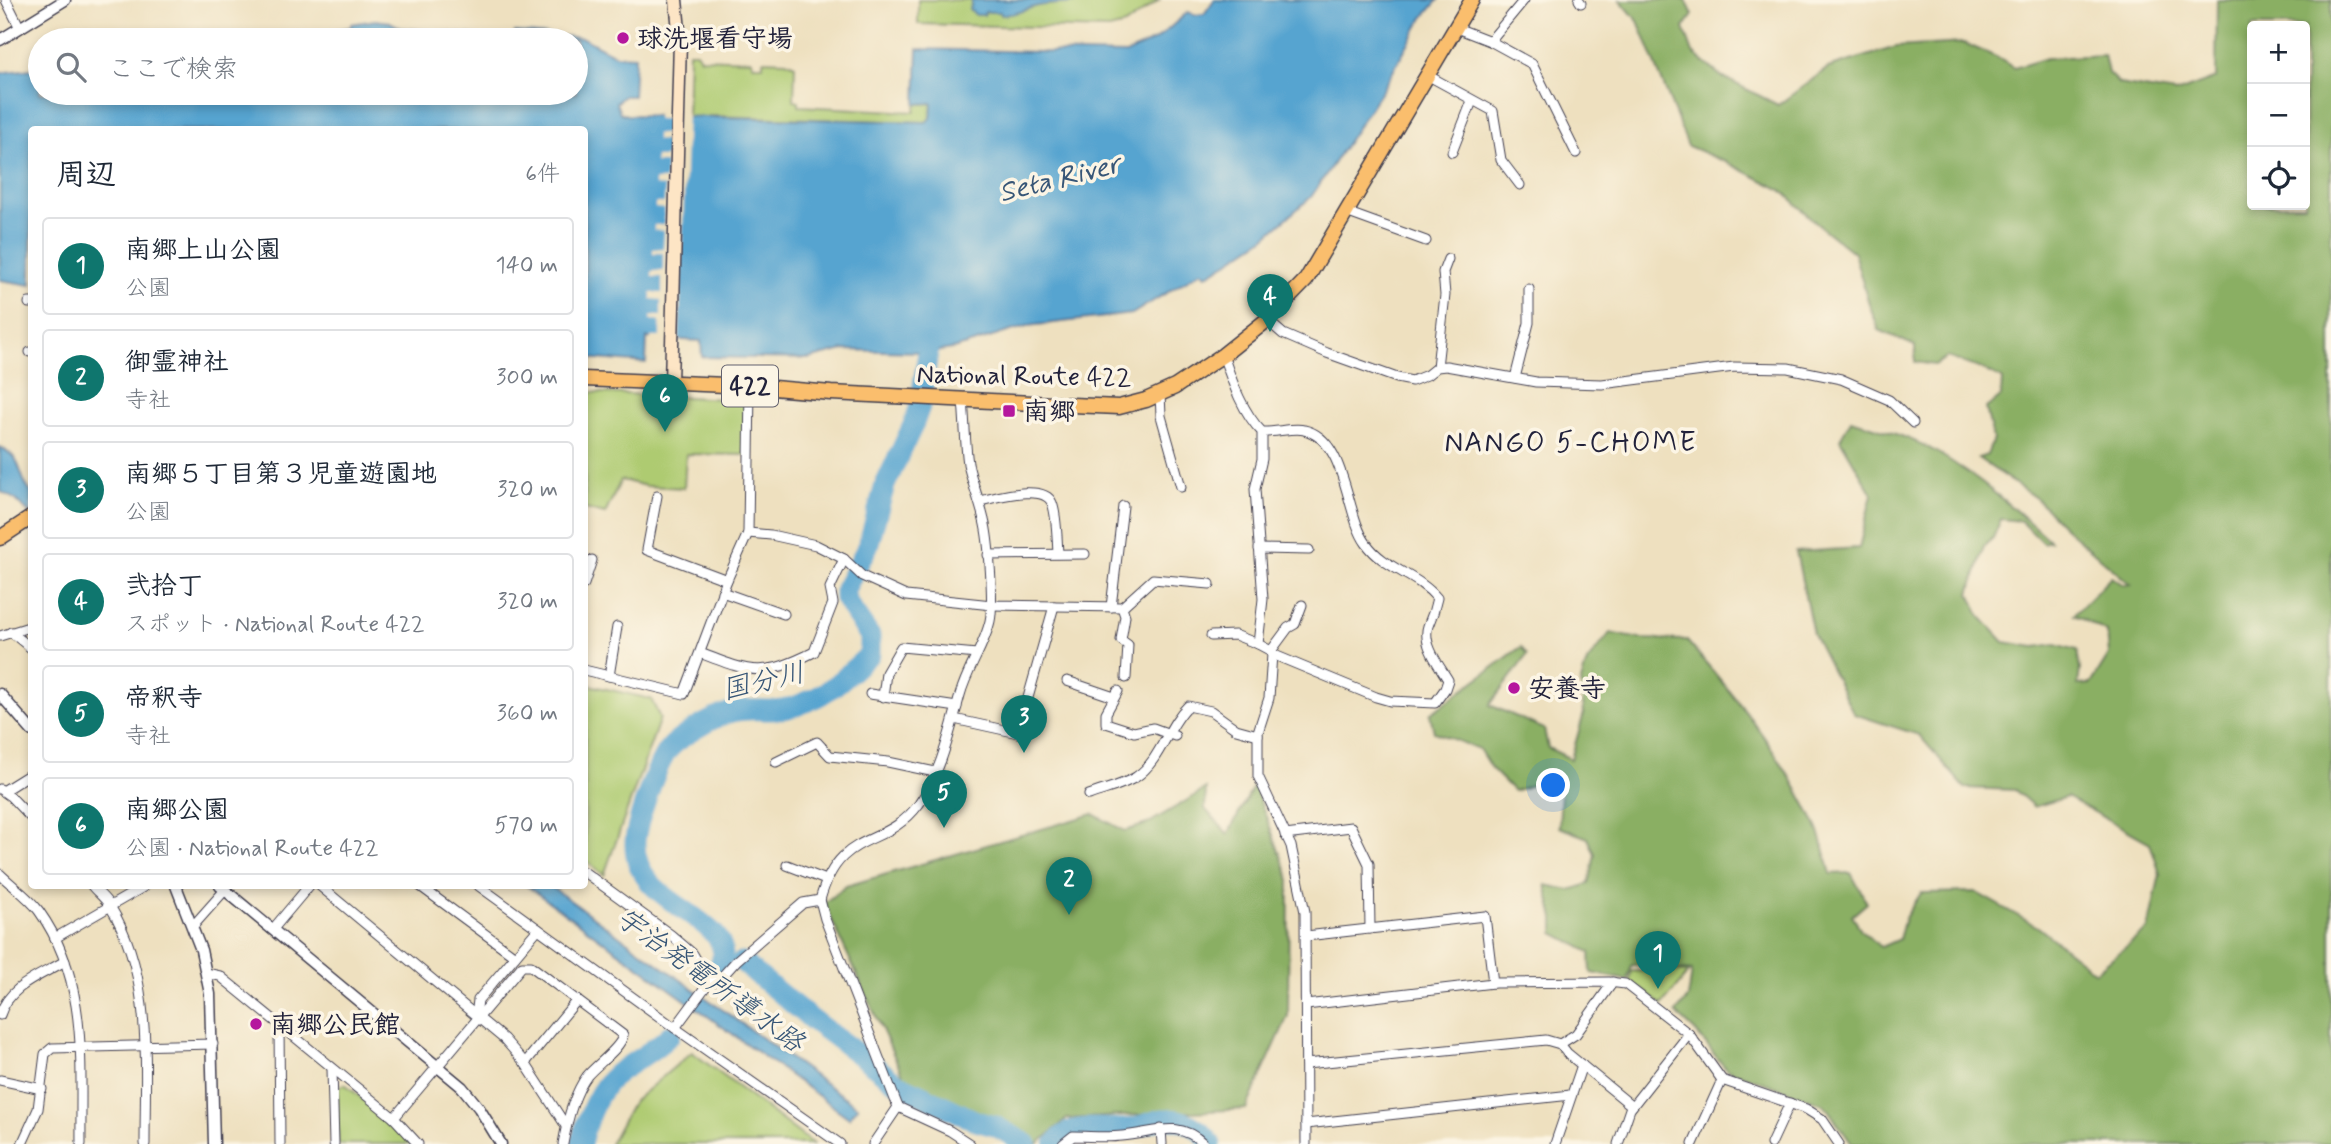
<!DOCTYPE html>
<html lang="ja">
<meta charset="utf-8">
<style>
:root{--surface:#fff;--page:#f6f6f7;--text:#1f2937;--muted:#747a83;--line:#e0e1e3;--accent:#0f766e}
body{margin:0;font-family:Mynerve,"Klee One",sans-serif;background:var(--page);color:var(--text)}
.controls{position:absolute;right:21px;top:21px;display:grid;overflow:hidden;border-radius:7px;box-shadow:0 4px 10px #0003}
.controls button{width:63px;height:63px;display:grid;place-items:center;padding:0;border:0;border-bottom:2px solid var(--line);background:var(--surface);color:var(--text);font:35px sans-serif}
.you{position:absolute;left:1554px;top:786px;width:24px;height:24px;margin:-18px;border:5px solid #fff;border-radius:50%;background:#1a73e8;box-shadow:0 0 0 10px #1a73e833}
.badge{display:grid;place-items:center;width:46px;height:46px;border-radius:50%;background:var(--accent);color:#fff;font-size:23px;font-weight:700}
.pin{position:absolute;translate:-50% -58px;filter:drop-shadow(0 2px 4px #0008)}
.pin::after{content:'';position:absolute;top:37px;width:24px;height:21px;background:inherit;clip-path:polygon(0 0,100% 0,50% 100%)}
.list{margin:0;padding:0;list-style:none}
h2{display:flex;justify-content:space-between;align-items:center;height:91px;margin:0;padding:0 28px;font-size:30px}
h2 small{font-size:23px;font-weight:400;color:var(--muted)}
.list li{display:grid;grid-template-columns:46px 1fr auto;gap:21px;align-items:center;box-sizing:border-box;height:98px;margin:0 14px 14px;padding:0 14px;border:2px solid var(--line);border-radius:7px}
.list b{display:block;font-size:26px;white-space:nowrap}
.list p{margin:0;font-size:23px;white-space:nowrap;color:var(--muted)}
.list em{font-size:23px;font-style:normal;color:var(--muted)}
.icon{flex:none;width:38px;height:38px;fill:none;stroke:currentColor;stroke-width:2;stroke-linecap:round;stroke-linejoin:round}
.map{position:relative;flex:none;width:2331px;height:1144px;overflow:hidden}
.search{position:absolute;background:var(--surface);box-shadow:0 4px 10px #0003;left:28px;top:28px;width:560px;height:77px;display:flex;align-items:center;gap:18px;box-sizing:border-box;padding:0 24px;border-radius:38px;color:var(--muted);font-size:26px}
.panel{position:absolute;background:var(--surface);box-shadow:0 4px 10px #0003;left:28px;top:126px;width:560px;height:763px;border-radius:7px}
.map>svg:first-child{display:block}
</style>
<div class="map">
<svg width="2331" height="1144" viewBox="0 0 2331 1144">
<rect width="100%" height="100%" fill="#fcf5e5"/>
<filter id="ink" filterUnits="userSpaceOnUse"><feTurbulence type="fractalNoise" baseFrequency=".0143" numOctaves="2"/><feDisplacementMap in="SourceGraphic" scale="14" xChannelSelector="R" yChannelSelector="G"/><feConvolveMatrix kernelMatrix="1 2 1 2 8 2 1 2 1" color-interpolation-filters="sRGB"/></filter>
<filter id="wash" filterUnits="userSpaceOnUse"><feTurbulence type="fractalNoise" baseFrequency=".00686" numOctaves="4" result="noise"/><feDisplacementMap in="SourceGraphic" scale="28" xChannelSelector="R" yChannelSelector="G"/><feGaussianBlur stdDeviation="1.57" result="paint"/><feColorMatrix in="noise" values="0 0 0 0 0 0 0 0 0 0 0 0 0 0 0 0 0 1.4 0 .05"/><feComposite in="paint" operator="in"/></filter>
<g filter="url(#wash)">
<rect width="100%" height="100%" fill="#eee0bf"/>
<g fill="#aecb71" stroke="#687656" stroke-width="2">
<polygon points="918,0 1159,0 1125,25 1109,29 918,24"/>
<polygon points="689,52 696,52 700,58 752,60 753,65 763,65 763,60 786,61 795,65 794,100 799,101 799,106 915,112 916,104 932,103 931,118 926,122 709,116 705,119 687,118"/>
<polygon points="584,392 747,400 746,455 686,454 684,488 646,486 621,480 605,514 585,509"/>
<polygon points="585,684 651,699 660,718 604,875 585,860"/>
<polygon points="1632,971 1689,972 1662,1005 1630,981"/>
<polygon points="692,1052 813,1144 610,1144 633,1102"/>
<polygon points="345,1084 398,1129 412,1144 338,1144 337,1088"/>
</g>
<g fill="#8aaf63" stroke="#56684f" stroke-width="2" fill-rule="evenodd">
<path d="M1620,0H1686L1693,15L1684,28L1693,53L1722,77L1778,105L1828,68L1896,47L1964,43L1996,57L2014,68L2047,58L2104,55L2108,73L2119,84L2176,93L2216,78L2217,0H2331V1144H1852L1824,1104L1726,1069L1696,1032L1676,1013L1688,998L1692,971L1632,965L1627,980L1591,973L1590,952L1554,933V918L1546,885L1570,890L1589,884L1595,854L1588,838L1559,827L1561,793L1543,781L1514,791L1491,768L1479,749L1434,732L1430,714L1521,647L1527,655L1490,705L1544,729L1548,748L1571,759L1584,713L1581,681L1587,662L1610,633L1640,639L1686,640C1735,695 1783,756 1815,823C1823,838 1826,857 1831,874L1851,873L1867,903L1852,916L1862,931L1881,947L1899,939L1905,918L1921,893L1975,892L2038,927L2095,972L2148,929L2160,874L2150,843L2067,797L2034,807L2015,790L1965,788L1919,735L1854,714L1813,634L1796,552L1859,548L1872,494L1840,439L1851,420C1881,429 1911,437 1938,453C1979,478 2015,509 2050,541L2043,543L2021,521L2001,519L1993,538L1984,546L1970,594L1980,616L2004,642L2035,647L2056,644L2077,650L2080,669L2078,685L2091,684L2109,655L2107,632L2074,615L2111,577L2124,585L2130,584L2062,525L2037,499L1978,458L1987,455L1993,439L1986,408L2001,397L2002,379L1982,369L1947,357L1935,365L1915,362V346L1879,330L1869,304L1854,253L1816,223L1782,190L1728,163L1688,146L1638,21ZM2305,26V205H2252V26Z"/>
<polygon points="1254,785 1289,877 1288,1016 1246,1109 1067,1119 1038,1144 1025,1144 907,1084 824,903 846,886 1093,814 1125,831 1147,824 1206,789 1205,809 1228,834"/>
</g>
<g fill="#57a4d0" stroke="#3c6386" stroke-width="2">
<path d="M972,0H1085C1068,6 1050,2 1034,7C1022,11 1014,15 1001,15L1000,12H985L984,15H976L970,10Z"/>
<polygon points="1214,0 1438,0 1422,19 1382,90 1311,197 1264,238 1211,273 1206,275 1202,271 1132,314 1027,326 957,348 934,352 930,378 918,378 919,352 844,350 808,359 702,357 701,341 647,338 646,363 585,358 584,130 32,130 31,285 0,280 0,73 40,68 40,93 576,93 576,40 514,40 515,32 583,38 615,55 635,56 633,96 624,96 616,103 620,113 627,115 926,122 931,118 932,103 916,104 918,49 1126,54 1157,39 1188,12 1195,15 1204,14"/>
<polygon points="375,20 390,22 401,28 472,35 495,40 285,40 351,27 351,24"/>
<path d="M0,447C26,460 16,475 31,492V515L16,500L0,491Z"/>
<polygon points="527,886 550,886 858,1107 849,1118"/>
</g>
<polygon fill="#eee0bf" points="657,113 687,114 679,342 651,341 651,337 660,337 660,321 651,320 651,316 661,316 661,300 651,299 651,293 662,293 662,277 652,277 652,271 663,271 663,253 653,253 653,249 663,248 664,231 654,230 654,225 664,225 664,209 655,208 655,203 664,203 665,187 655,186 655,180 665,180 666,163 655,163 655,157 666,157 667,141 656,140 656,134 666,134 667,119 657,119"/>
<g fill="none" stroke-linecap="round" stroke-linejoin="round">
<g stroke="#57a4d0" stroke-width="21">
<polyline points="742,962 811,1019 897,1083 976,1121 995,1126 1027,1144"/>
<path d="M713,976C722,964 727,951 717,937C691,906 635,893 635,844C635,826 657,763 669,749C679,737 712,718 728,713C742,708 756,710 770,710C783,710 795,707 806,702C832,692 850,672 870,654V636L852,610L845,598V589L868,546L885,485L914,423L920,406L928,352"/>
<path d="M581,1144C586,1119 599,1086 620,1071C638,1059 655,1050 670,1035"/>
<path d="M1055,1144C1075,1118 1104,1133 1132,1128C1143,1127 1153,1120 1164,1119C1184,1118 1201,1128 1211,1144"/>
</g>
</g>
</g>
<g filter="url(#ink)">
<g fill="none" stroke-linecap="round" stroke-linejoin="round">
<defs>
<g id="minor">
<polyline points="6,0 20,28"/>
<polyline points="1579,0 1581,3"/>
<polyline points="1454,27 1490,41 1532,64 1576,153"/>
<polyline points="1490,41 1524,0"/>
<polyline points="1427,75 1493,111 1501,160 1520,185"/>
<polyline points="1452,152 1472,101"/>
<polyline points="1346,212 1426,241"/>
<polyline points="29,303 32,303"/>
<polyline points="1267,320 1283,334 1327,353 1397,378 1412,381 1427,375 1437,367 1446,366 1536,382 1602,384 1734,367 1788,368 1841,379 1889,400 1913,423"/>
<polyline points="30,352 32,352"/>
<path d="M1223,355C1232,381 1242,412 1262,432V459L1255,489L1263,599L1258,644L1271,651L1272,654L1376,697L1390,701L1435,703L1445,689L1448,680C1439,665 1422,644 1428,626C1432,617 1435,608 1437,598C1417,574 1384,569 1366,543C1345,514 1347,439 1304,430C1294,427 1274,433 1262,432"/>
<polyline points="1437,367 1445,295 1443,272 1448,259"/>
<polyline points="1515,378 1529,323 1529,289"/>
<polyline points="1160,394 1161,416 1181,487"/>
<polyline points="657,496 647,550 727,580"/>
<path d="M979,501C995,498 1044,483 1052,503C1057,515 1057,540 1058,553"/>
<polyline points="748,533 771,535 816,545 844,559 862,576 906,596 992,605 1122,607 1153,579 1210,584"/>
<polyline points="1259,549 1309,550"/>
<polyline points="988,555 1085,554"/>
<polyline points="584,584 592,560"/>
<polyline points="722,592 784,614"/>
<polyline points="1111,607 1123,506"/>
<polyline points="1122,607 1125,616 1121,640 1128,645 1126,678"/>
<polyline points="11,632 32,649"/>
<polyline points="0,636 32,626"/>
<polyline points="1211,636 1235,635 1258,644"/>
<polyline points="1271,651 1288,628 1295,624 1302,605"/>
<path d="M700,653C752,673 762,678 814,652L833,603L830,588L844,559"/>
<polyline points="1272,654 1269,698 1258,732 1258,776 1291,846 1305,912 1306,1144"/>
<polyline points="584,670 684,694 727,580 748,533 750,386"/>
<polyline points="609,676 617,627"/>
<polyline points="1067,681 1114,697"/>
<polyline points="1118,691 1106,713 1106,723 1134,732 1153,728 1175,736"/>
<polyline points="870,694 957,707"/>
<polyline points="883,697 886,673 901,647 977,654"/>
<polyline points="954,719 1018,733 1054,606"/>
<polyline points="776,762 817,742 830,756 888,762 935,772"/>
<polyline points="0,789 10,796 32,819"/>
<polyline points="3,791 32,773"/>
<path d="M1089,795C1105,789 1121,786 1136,777C1161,760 1167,726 1188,706L1211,711L1236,729L1258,735"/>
<polyline points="1285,835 1351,827 1369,864 1370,929"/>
<polyline points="787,865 826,880"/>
<polyline points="584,872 671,935 693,954 709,982"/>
<path d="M0,874C12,886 29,897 39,911C89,981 80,1063 81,1144"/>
<path d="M92,886C97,892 105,898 110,906C153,976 145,1065 145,1144"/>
<polyline points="320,886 504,1039 525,1063 566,1126"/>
<polyline points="420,886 515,956"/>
<polyline points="479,886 675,1028 840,1144"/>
<polyline points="820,900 825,919 898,1107"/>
<polyline points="193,926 225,890"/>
<polyline points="273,929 309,886"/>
<polyline points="1306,936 1485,916 1493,983"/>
<polyline points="55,938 145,886"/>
<polyline points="206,973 220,976 394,1118 418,1144"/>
<polyline points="1306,1005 1493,983 1609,982 1625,984 1689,1034 1722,1080 1806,1109 1822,1119 1839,1144"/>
<path d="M0,1015C9,986 40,976 65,961"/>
<polyline points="479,1017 477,1008 478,1000 538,929"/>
<polyline points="279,1025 280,1144"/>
<path d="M675,1028L709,982L718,981L737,960L803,903L820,900C840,827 884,851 919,804C941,773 950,731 960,695C967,669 984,647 990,621C994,603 989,539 984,520C980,502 972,483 968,464C965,444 965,421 963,400"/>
<polyline points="1560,1044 1576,1034 1613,982"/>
<polyline points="525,1063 577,1000"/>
<polyline points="1306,1064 1546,1040 1560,1044 1567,1053 1632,1106"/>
<polyline points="332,1069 334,1144"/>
<polyline points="0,1080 42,1089"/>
<path d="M394,1118L522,966H531L623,1035C622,1047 596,1065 587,1076C573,1095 567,1121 563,1144"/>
<polyline points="1306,1124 1571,1095"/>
<polyline points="1161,1129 1162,1144"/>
<polyline points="22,1144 38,1109 45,1054 52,1048 213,1044"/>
<polyline points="873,1144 898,1107 950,1131 970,1144"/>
<path d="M1063,1144L1073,1136C1089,1136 1106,1138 1122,1136C1154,1134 1177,1118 1204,1144"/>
<polyline points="1555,1144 1582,1065"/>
<polyline points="1618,1144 1630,1109 1689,1034"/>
<polyline points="1693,1144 1722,1080"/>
<polyline points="1771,1144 1790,1103"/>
</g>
<g id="tertiary">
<polyline points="0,40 65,0"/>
<polyline points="0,694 32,731"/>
<polyline points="176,886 201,950 210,994 214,1144"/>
<polyline points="220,886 462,1087 479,1108 501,1144"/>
</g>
<polyline id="secondary" points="671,383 680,40 676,0"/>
<g id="trunk">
<polyline points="584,379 750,386 831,393 1072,405 1119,407 1146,400 1175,387 1223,355 1267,320 1306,280 1472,0"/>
<polyline points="0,538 32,517"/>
</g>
</defs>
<use href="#minor" stroke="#413e4f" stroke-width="11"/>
<use href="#tertiary" stroke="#413e4f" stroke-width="13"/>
<use href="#secondary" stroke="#413e4f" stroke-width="15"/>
<use href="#trunk" stroke="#413e4f" stroke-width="17"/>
<use href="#minor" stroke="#fff" stroke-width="9"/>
<use href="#tertiary" stroke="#fff" stroke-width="10"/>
<use href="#secondary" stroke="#fde5c5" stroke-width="12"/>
<use href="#trunk" stroke="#fabe6d" stroke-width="14"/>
</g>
</g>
<g fill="#b5179e" stroke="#fcf5e5" stroke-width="2.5">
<circle cx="623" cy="38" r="7"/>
<rect x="1002" y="404" width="14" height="14" rx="3.5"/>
<circle cx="1514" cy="688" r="7"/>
<circle cx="256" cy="1024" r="7"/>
</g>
<g text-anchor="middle" stroke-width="7" stroke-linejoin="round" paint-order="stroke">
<rect fill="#fcf5e5" stroke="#63616e" stroke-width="2" x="722" y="365.5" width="56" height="41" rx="5"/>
<g font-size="24" font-weight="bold" fill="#22223b">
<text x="750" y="394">422</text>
</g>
<g font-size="26" font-weight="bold" fill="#22223b" stroke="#fcf5e5" text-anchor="start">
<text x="637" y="47">球洗堰看守場</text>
<text x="1023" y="420">南郷</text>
<text x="1528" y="697">安養寺</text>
<text x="270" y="1033">南郷公民館</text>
</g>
<g font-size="26" fill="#22223b" stroke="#fcf5e5">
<text transform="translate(1024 375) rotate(1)" y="9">National Route 422</text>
</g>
<g font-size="28" font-style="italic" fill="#375677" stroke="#fcf5e5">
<text transform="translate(1059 177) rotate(-14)" y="10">Seta River</text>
<text transform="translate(763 680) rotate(-13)" y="10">国分川</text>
<text transform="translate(711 979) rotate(36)" y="10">宇治発電所導水路</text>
</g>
<g font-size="28" letter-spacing="2" fill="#22223b" stroke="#fcf5e5">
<text x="1571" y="451">NANGO 5-CHOME</text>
</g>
</g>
</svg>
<div class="controls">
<button>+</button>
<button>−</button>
<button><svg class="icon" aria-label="locate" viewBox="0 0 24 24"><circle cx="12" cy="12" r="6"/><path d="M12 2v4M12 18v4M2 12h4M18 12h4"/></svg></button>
</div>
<div class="you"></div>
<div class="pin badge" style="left:1658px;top:989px">1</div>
<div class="pin badge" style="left:1069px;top:915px">2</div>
<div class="pin badge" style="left:1024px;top:753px">3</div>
<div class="pin badge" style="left:1270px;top:332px">4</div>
<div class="pin badge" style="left:944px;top:828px">5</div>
<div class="pin badge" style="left:665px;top:432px">6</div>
<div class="search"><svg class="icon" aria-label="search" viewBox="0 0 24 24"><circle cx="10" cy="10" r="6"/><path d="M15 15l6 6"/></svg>ここで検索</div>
<section class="panel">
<h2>周辺<small>6件</small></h2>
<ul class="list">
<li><span class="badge">1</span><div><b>南郷上山公園</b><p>公園</p></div><em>140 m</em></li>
<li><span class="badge">2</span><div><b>御霊神社</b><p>寺社</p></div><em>300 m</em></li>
<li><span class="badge">3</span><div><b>南郷５丁目第３児童遊園地</b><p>公園</p></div><em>320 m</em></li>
<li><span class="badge">4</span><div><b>弐拾丁</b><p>スポット · National Route 422</p></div><em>320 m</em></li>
<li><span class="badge">5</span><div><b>帝釈寺</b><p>寺社</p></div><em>360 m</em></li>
<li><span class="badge">6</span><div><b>南郷公園</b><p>公園 · National Route 422</p></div><em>570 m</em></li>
</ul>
</section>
</div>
